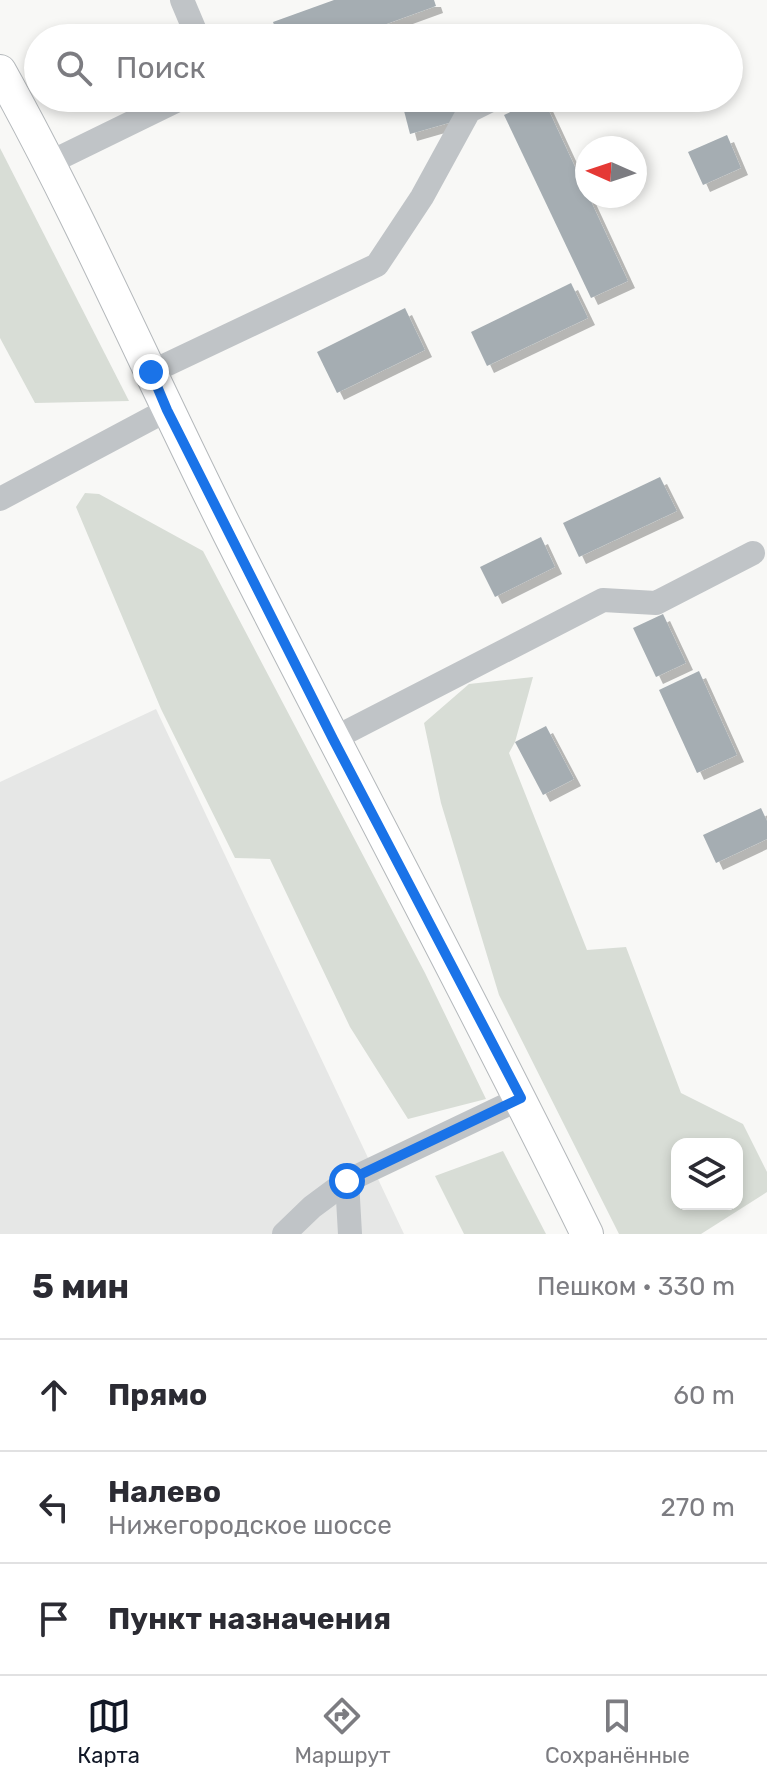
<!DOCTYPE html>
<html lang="ru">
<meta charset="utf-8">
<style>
:root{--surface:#fff;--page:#f2f2f3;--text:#2b2b33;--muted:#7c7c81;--line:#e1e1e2;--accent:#111827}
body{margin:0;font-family:Rubik,sans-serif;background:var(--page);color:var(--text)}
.controls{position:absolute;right:24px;bottom:24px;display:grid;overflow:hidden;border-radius:16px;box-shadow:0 4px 12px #0003}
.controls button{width:72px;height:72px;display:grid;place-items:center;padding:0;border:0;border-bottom:2px solid var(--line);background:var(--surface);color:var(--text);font:40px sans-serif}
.compass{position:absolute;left:575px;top:136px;width:72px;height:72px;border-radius:50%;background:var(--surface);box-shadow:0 4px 12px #0003;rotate:273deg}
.stop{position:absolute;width:24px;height:24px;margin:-18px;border:6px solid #1a73e8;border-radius:50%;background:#fff}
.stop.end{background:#1a73e8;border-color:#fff;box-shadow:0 2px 8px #0008}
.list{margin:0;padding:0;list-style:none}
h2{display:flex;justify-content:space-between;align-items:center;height:104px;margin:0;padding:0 32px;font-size:34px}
h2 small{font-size:26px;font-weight:400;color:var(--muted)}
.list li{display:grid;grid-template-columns:52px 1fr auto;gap:24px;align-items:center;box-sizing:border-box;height:112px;padding:0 32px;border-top:2px solid var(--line)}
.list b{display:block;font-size:30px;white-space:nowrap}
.list p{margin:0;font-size:26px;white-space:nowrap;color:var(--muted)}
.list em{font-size:26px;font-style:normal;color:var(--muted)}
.icon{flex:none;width:44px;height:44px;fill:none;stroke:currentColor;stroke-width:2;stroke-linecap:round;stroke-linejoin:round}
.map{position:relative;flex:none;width:767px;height:1234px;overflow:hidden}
.search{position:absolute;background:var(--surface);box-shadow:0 4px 12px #0003;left:24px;right:24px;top:24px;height:88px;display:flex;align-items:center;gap:20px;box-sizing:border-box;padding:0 28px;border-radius:44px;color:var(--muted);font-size:30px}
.sheet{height:440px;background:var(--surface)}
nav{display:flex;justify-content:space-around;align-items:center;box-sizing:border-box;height:112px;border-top:2px solid var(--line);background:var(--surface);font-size:22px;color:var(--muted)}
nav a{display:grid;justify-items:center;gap:4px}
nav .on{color:var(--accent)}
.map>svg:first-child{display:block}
</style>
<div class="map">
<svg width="767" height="1234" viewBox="0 0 767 1234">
<defs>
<filter id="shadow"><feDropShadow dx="7" dy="7" stdDeviation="0" flood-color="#0004"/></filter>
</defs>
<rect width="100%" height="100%" fill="#f8f8f6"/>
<polygon fill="#e6e7e6" points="156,709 404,1234 0,1234 0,782"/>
<g fill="#d8ddd6" fill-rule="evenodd">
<polygon points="0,148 129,401 35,403 0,338"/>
<polygon points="85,493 99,494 203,551 425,973 486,1099 408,1119 350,1027 270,859 235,858 161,709 76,507"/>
<path d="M533,677L515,742L509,753L587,950L626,947L681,1093L743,1124L767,1172V1192L701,1234H619L499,995L441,803L424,723L469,684ZM677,1144H737V1204H677Z"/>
<polygon points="503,1151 546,1234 464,1234 435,1176"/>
</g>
<g fill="#a5adb2" filter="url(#shadow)">
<polygon points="334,0 434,0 436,6 348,38 279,38 273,22"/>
<polygon points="419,98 453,98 459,120 410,134 402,103"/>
<polygon points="540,98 543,98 628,281 591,298 504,115"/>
<polygon points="727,135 741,168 703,185 688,152"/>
<polygon points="571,283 588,318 487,366 471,332"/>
<polygon points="405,308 425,350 337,393 317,352"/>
<polygon points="660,477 677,511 579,557 563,523"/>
<polygon points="541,537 555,567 495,597 480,567"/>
<polygon points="663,614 686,663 656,677 633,628"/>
<polygon points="699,671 737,755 697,773 659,690"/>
<polygon points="546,726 574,779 543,795 515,742"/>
<polygon points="761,808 767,821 767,839 716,863 703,835"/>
</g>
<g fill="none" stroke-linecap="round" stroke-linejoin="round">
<defs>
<path id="major" d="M0,71C84,222 152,381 229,534C347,768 472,999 587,1234"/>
</defs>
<use href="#major" stroke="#b4b8bb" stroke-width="34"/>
<g stroke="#c0c4c7" stroke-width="24">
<polyline points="182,0 198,38"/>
<polyline points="51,162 182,98"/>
<polyline points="151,372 377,265 422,197 469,111 495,98"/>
<polyline points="0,499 167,410"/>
<polyline points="333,739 603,600 656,603 753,553"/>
<polyline points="347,1181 350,1234"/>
<polyline points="284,1234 312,1207 347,1181 521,1098"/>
</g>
<use href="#major" stroke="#fff" stroke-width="32"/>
</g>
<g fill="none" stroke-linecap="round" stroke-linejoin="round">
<polyline stroke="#1a73e8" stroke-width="10" points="151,372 167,410 333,739 521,1098 347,1181"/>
</g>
</svg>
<div class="controls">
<button><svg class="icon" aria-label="layers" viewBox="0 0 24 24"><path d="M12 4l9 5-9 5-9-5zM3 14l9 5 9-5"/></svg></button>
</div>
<svg class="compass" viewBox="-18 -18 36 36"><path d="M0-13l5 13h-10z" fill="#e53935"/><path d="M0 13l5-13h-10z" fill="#7c7c81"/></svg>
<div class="stop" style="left:347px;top:1181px"></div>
<div class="stop end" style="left:151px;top:372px"></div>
<div class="search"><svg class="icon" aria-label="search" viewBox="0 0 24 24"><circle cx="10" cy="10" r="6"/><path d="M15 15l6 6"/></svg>Поиск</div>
</div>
<section class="sheet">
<h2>5 мин<small>Пешком · 330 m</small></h2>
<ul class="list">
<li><svg class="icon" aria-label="ahead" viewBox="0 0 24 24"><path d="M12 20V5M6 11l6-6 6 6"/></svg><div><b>Прямо</b></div><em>60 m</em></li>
<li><svg class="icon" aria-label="left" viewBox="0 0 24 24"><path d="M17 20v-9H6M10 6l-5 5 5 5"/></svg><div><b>Налево</b><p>Нижегородское шоссе</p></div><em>270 m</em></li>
<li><svg class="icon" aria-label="arrive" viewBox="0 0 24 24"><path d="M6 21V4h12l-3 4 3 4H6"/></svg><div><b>Пункт назначения</b></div></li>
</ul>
</section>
<nav>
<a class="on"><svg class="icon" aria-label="map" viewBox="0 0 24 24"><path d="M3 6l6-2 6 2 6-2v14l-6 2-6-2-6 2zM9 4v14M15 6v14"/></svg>Карта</a>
<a><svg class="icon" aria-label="directions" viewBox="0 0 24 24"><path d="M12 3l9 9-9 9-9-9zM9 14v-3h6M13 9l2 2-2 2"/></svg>Маршрут</a>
<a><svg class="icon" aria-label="saved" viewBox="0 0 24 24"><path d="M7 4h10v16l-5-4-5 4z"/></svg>Сохранённые</a>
</nav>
